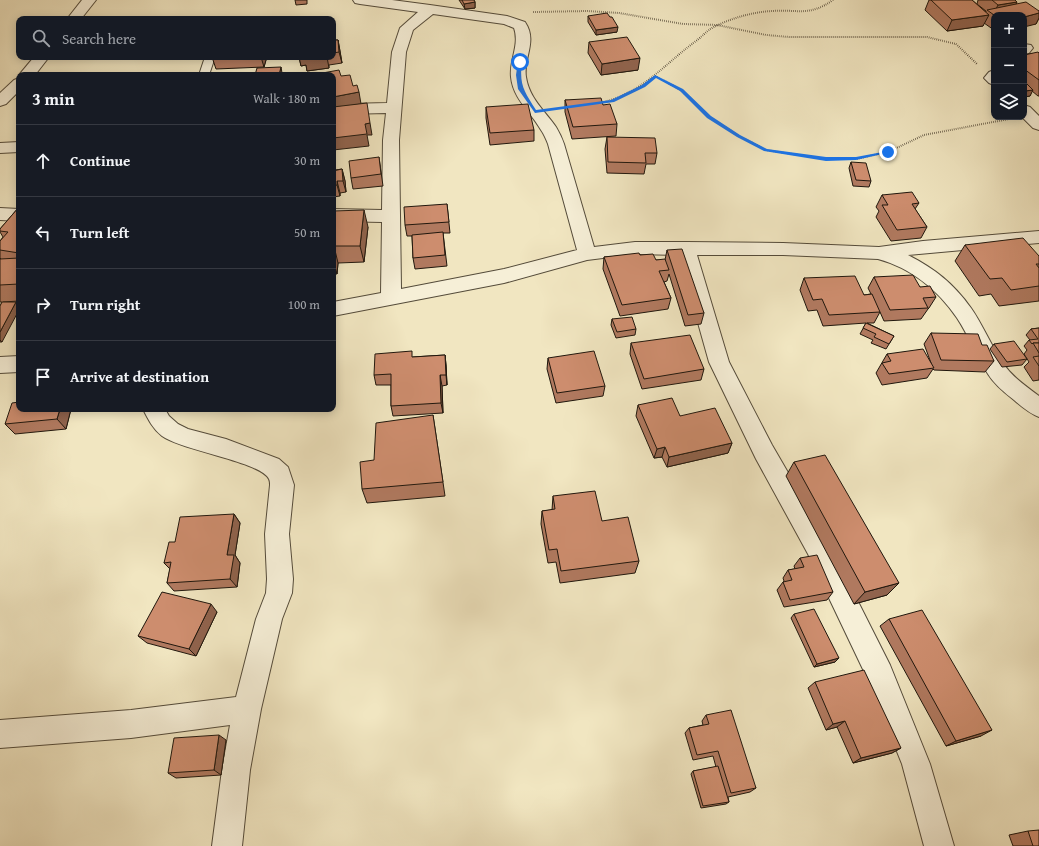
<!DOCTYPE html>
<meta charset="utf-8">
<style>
:root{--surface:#171b24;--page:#242831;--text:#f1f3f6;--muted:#9ea1a6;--line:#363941}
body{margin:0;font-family:"Gentium Book Plus",serif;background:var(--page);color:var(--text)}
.controls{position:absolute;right:12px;top:12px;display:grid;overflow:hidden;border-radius:8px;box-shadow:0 2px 10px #0003}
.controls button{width:36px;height:36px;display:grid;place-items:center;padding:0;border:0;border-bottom:1px solid var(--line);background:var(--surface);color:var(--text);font:20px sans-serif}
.stop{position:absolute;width:12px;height:12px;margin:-9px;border:3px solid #1a73e8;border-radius:50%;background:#fff}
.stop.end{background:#1a73e8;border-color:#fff;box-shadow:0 1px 4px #0008}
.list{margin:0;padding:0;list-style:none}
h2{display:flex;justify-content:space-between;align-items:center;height:52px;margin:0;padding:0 16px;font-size:17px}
h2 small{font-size:13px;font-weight:400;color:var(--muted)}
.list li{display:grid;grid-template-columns:26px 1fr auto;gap:12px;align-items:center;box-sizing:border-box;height:72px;padding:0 16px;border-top:1px solid var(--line)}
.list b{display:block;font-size:15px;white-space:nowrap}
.list em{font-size:13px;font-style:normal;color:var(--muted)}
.icon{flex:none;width:22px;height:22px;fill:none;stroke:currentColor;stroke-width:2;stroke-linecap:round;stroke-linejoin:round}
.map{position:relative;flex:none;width:1039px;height:846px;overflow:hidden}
.search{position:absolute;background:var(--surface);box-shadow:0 2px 10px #0003;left:16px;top:16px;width:320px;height:44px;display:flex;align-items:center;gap:10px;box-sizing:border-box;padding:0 14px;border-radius:8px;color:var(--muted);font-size:15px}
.panel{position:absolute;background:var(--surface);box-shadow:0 2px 10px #0003;left:16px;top:72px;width:320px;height:340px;border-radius:8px}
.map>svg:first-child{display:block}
</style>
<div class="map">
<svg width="1039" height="846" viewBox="0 0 1039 846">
<rect width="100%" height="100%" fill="#f1e6c1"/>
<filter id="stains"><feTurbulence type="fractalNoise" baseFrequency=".005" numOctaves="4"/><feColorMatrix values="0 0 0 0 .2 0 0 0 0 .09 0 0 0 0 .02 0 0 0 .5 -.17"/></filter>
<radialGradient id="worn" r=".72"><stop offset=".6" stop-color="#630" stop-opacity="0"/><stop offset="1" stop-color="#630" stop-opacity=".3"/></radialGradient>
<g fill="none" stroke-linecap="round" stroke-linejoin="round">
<defs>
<polygon id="service" points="205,57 215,57 209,75 199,75"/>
<g id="minor">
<polygon points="82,0 96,0 81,19 67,19"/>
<path d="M353,0H392L430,5L507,16L525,22C538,41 523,58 526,77C529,98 545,111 556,127C559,132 562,138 564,144L594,247L635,242H686L783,243L879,247L923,241L1039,231V243L908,255C935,269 953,283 971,308C983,325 991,346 1003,363C1012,377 1026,386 1039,396V417C1029,413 1022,407 1014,400C1005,393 994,384 988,374C976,356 969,336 957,318C938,290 911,268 878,259L783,255H697L729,362L772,445L826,538L890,665L930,764L954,846H924L902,764L869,682L808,554L756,459L709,362L679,255L635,254L587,260L504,283L333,316V302L381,293L382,222L333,221V209L382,210L383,140L386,113L346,114L333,117V107L346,104L387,103L392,52L400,28L418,12L360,4L355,3ZM433,14L504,24L514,28C520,45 509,60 511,77C513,99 531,112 541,130C544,134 546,139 548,144L577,250L504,269L401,289L399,140L406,52L413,30Z"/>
<polygon points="1024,44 1031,45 1033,48 1029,53 1024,54"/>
<polygon points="34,57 49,57 35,75 19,75"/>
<polygon points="994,70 994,85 989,83 984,78 989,72"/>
<polygon points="19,78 19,91 6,104 0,106 0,93 14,80"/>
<polygon points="1024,105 1030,107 1039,116 1039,130 1033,128 1022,117 1024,117"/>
<polygon points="19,142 19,152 0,153 0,143"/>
<polygon points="0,208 19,209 19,221 0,220"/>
<polygon points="19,356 19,372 0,373 0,357"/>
<path d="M143,409H165L169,416L178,424L188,429L226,439L279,459L288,467L294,485L289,534L293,579L292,593L282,619L261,709L250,770L242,846H212L222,770L230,725L131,738L0,748V720L131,710L236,697L256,619L266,593L267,579L265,534L270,485C270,483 270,481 269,479C261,462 181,450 162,436C153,429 148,419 143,409Z"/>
</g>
</defs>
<use href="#service" stroke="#544b3a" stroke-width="2"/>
<use href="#minor" stroke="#544b3a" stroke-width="2"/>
<g stroke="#20170d" stroke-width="2" stroke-dasharray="0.5 1.5" stroke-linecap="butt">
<polyline points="533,12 587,11 619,13 683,24 717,25 766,35 789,37 927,37 956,44 977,64"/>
<polyline points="655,76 681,90 709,117 739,136 766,150 826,159 856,159 888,152 924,135 1009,119"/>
<path d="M600,103C643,93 662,66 696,41C703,36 708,29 716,26C732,18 753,12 772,11C798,9 809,17 833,0"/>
</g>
<use href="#service" fill="#f6efd7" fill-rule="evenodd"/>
<use href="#minor" fill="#f6efd7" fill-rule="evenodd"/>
</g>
<g fill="#b0795f" stroke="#20170d">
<polygon points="295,0 307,0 307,4 296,5"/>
<polygon points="459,0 474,0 475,2 475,8 465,9"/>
<polygon points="929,0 972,0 986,12 986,11 977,4 978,0 1015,0 1016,4 1039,11 1039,18 1036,24 994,15 994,30 984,23 983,26 947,31 925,10"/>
<polygon points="588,16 617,32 596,35 588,22"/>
<polygon points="333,40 338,40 342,63 329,65 329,68 307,71 306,65 301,66 299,57 333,57"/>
<polygon points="589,42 638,70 601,75 588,53"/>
<polygon points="1039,53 1039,96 1038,96 1032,91 1030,96 1024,97 1024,55"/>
<polygon points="212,57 265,57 266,60 264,67 216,69"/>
<polygon points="565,100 603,105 617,124 616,136 572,139 565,112"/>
<polygon points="486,107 534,130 534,141 490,145 486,118"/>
<polygon points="607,137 657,153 655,164 646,164 644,174 607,173 605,149"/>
<polygon points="379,157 383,186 353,189 351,178"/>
<polygon points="851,162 871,181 869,187 853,186 849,168"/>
<polygon points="333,163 335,170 342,169 345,181 346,192 340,193 340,196 333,197"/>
<polygon points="882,195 919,203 915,209 927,227 921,238 891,241 876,217 879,211 876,207"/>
<polygon points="447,204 450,233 443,233 447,266 415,269 413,258 412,236 407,236 405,225"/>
<polygon points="19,207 19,301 3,302 2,342 0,342 0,306 2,302 0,302 0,259 1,259 0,258 0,241 3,237 0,232 0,229"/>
<polygon points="333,211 368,227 364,262 338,263 337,274 333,274"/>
<polygon points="965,245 1039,256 1039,301 999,306 991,294 979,296 955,261"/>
<polygon points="667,250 704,313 701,324 685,326 669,274 667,281 664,282 671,298 668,309 620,316 603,269 604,257 640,255 656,260 665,260"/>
<polygon points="874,277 920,287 936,297 929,308 928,309 921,319 884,321 880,312 874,323 867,323 894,336 886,349 871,343 873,340 860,334 866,323 823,326 817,310 808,311 800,290 804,278 864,295 871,294 868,288"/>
<polygon points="612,319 636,329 635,335 616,338 611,325"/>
<polygon points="1039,328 1039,380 1033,381 1024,367 1029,362 1024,354 1027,350 1024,346 1029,340 1030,340 1026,335 1031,329"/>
<polygon points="931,333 982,345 994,361 985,372 934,370 933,369 927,378 882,385 876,373 887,354 931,363 924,344"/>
<polygon points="631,343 704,369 701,380 642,389 630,354"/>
<polygon points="994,344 1027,359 1022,365 1002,367 990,349"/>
<polygon points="445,355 446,365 447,385 442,386 443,413 393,416 391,406 391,385 376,385 374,375 413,357"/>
<polygon points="548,358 605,386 603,396 556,403 547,369"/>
<polygon points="638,405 680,416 732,443 728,453 667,467 662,457 654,458 636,416"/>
<polygon points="71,409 66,429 15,434 5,424"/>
<polygon points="433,415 445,496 367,503 362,489"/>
<polygon points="794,462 887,595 854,604 786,476"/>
<polygon points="553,496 602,521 639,561 635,573 560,583 556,562 548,563 541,524 542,511 552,510"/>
<polygon points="234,514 240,523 235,555 240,563 237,587 174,591 167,583 170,569 164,563 175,542"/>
<polygon points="800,558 833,592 827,600 784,607 777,590 783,582 784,581 783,578 788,570 795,569 794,566"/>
<polygon points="217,612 196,656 147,643 138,636"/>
<polygon points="794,614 835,662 814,667 791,618"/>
<polygon points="889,619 981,736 946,746 880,626"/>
<polygon points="815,682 901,748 892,753 853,763 837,727 826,730 808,688"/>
<polygon points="706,715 756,788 750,792 728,797 729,802 726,804 701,808 691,774 693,771 716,767 713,756 693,760 685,733 689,728 703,725 702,721"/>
<polygon points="226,740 221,775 176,778 168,773"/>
<polygon points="1028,831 1039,846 1013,846 1009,835"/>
</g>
<g fill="#90634d" stroke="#20170d">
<polygon points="475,2 475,8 465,9 464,4"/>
<polygon points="1017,2 1012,13 993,15 998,5"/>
<polygon points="1039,13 1039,18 1036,24 1024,27 1024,17"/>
<polygon points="989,15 983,26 947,31 952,20"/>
<polygon points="618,27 617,32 596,35 596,30"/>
<polygon points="338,40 340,51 342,63 339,52"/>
<polygon points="261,57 265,57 266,60 264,67"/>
<polygon points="299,57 327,57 329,68 307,71 306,65 301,66"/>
<polygon points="640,58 638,70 601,75 602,64"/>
<polygon points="281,67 282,73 282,75 279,75"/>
<polygon points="1033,90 1030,96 1024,97 1024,93 1025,91"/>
<polygon points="359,92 361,104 333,108 333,97"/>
<polygon points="370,123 372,135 367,135 369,146 333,150 333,138 365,124"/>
<polygon points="342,169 345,181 346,192 343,181"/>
<polygon points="337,181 340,193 340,196 337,185"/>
<polygon points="364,210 368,227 364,262 360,246"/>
<polygon points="334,246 338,263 337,274 333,260 333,253"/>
<polygon points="16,302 19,306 19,310 2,342 0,340 0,332"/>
<polygon points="445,355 446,365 447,385 446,375"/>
<polygon points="440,375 442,386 443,413 441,403"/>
<polygon points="60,409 71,409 66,429 57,419"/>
<polygon points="732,443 728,453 667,467 669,457"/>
<polygon points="665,447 662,457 654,458 657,449"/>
<polygon points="234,514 240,523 235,555 240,563 237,587 230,579 227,555"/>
<polygon points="899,583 887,595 854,604 865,592"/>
<polygon points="211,604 217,612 196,656 189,649"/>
<polygon points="839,658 835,662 814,667 817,664"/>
<polygon points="845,721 837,727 826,730 833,724"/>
<polygon points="992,730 981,736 946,746 956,741"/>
<polygon points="219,735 226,740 221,775 214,770"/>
<polygon points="901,748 892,753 853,763 861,758"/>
</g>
<g fill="#cd8d6e" stroke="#20170d">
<polygon points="462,0 474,0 475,2 464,4"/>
<polygon points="931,0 972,0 989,15 952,20"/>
<polygon points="992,0 1015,0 1017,2 998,5"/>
<polygon points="1026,2 1039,11 1039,13 1024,17 1024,15 994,15 987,10"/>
<polygon points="607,13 610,17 612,17 618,27 596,30 588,16"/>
<polygon points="627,37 640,58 602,64 589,42"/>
<polygon points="333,40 338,40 339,52 333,53"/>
<polygon points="1038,52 1039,53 1039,80 1024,69 1024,55"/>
<polygon points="305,57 324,57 305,59"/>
<polygon points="281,67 279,75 255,75 257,68"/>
<polygon points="339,70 341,76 350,75 353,86 357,85 359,92 333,97 333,75 317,75 317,74"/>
<polygon points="1024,81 1033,90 1025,91 1024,90"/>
<polygon points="601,98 603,105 610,104 617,124 573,127 565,100"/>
<polygon points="367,103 370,123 365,124 367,134 333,138 333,107"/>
<polygon points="528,104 534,130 490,133 486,107"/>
<polygon points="607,137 655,138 657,153 645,153 646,163 608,162"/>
<polygon points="379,157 381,174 351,178 349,161"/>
<polygon points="851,162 866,163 871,181 856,180"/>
<polygon points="333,165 333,171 342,169 343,181 337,181 337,185 333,186"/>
<polygon points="912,192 919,203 912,204 927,227 897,230 882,205 888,205 882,195"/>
<polygon points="447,204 449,222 405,225 404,207"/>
<polygon points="19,207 19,253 0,250 0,241 8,232 0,231 0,229"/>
<polygon points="364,210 360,246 334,246 333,253 333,211"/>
<polygon points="443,232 445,255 413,258 412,235"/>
<polygon points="1023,238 1039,256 1039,264 1036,264 1039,268 1039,286 1011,290 1002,278 990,279 965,245"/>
<polygon points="682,249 704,313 688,315 667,250"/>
<polygon points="639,253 640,255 653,254 656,260 665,259 669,270 659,271 671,298 622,305 604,257"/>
<polygon points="19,258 19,284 0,285 0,259"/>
<polygon points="913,275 920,287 930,286 936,297 923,298 928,308 890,310 874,277"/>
<polygon points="855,276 864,295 872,294 880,312 829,315 822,299 813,300 804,278"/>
<polygon points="2,302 16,302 0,332 0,306"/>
<polygon points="632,317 636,329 617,332 612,319"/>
<polygon points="866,323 894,336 889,344 874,337 876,334 863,328"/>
<polygon points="1039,328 1039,343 1033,343 1032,344 1029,340 1038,339 1031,329"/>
<polygon points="931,333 978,334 982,345 987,345 994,361 941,360"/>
<polygon points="690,335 704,369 644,379 631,343"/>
<polygon points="1014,341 1027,359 1007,362 994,344"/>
<polygon points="1033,343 1039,343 1039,353"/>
<polygon points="923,349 934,368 889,374 882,363 891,361 887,354"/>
<polygon points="412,351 412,357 445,355 446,375 440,375 441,403 391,406 391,374 374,375 375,354"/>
<polygon points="594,351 605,386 557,393 548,358"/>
<polygon points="1039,356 1039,366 1033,357"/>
<polygon points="672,398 680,416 715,408 732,443 669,457 665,447 657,449 638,405"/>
<polygon points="19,402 19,409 60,409 57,419 5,424 12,403"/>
<polygon points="433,415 443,482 362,489 360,462 374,460 376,423"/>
<polygon points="825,455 899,583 865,592 794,462"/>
<polygon points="595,491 602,521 628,517 639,561 561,571 557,549 549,550 542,511 555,509 553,496"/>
<polygon points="234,514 227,555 234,555 230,579 167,583 171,562 164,563 169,542 175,542 180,517"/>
<polygon points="817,555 833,592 790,600 783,582 792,580 788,570 804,567 800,558"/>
<polygon points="162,592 211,604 189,649 138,636"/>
<polygon points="814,609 839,658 817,664 794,614"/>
<polygon points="922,610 992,730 956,741 889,619"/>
<polygon points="864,670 901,748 861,758 845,721 833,724 815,682"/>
<polygon points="731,710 756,788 731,793 718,751 697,755 689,728 709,724 706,715"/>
<polygon points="219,735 214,770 168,773 174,738"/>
<polygon points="718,766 729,802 703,806 693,771"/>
<polygon points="1039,830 1039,846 1033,846 1028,831"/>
</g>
<path fill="#1a73e8" d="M518,61L522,62C519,85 524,91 536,110L611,100L642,85L655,75L683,89L711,116L740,135L767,149L826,157H856L888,151L891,152L856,160L826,161L764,151L737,137L707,118L680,91L656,78L645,87L614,102L535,113L518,89L516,75Z"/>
<rect width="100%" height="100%" filter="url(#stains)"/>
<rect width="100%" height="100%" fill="url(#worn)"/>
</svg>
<div class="controls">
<button>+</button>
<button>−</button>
<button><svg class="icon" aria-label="layers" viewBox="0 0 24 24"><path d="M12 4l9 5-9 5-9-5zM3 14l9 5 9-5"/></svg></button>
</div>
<div class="stop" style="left:520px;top:62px"></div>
<div class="stop end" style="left:888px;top:152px"></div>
<div class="search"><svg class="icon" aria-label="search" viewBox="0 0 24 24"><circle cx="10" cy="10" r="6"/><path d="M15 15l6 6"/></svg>Search here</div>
<section class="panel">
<h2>3 min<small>Walk · 180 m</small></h2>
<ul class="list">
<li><svg class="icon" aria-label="ahead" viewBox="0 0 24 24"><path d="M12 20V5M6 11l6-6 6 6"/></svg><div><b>Continue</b></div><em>30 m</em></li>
<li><svg class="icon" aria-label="left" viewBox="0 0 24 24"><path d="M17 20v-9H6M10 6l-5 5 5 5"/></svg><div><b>Turn left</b></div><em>50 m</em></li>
<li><svg class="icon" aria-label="right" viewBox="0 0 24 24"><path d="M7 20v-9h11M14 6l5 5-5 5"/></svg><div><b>Turn right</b></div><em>100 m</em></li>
<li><svg class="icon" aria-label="arrive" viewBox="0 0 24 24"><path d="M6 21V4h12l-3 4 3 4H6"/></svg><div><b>Arrive at destination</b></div></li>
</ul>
</section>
</div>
